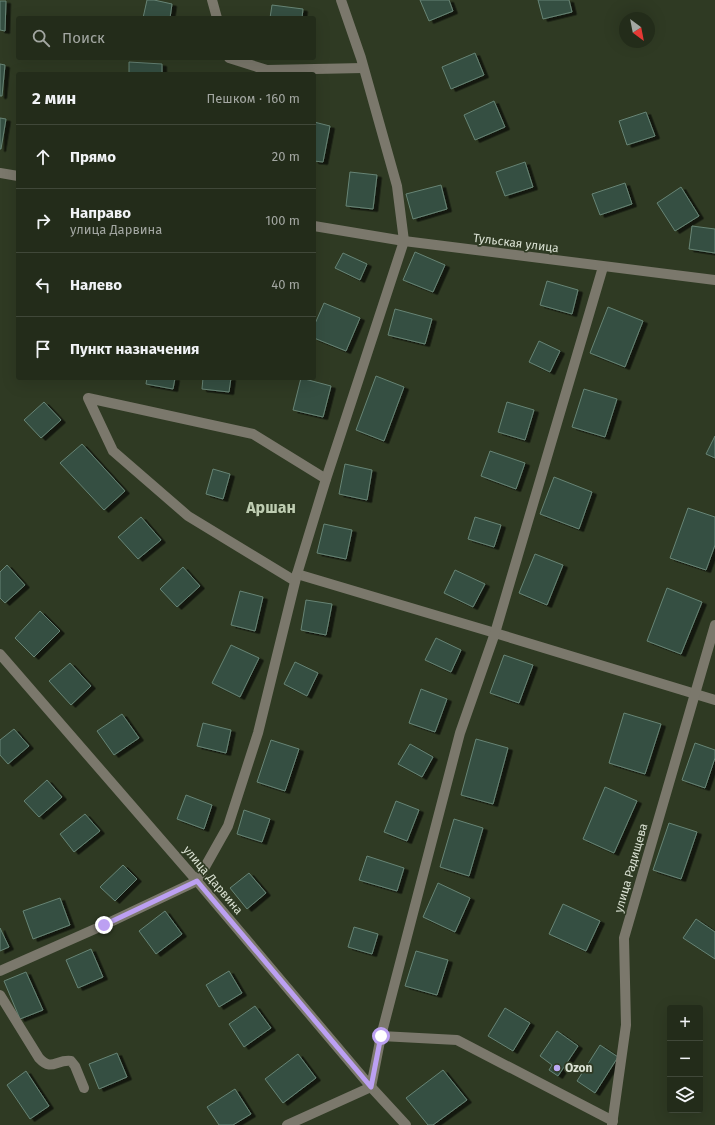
<!DOCTYPE html>
<html lang="ru">
<meta charset="utf-8">
<style>
:root{--surface:#232c1a;--page:#2f3827;--text:#f1f3f6;--muted:#a3a7a2;--line:#404839}
body{margin:0;font-family:"Fira Sans",sans-serif;background:var(--page);color:var(--text)}
.controls{position:absolute;right:12px;bottom:12px;display:grid;overflow:hidden;border-radius:4px;box-shadow:0 4px 16px #0002}
.controls button{width:36px;height:36px;display:grid;place-items:center;padding:0;border:0;border-bottom:1px solid var(--line);background:var(--surface);color:var(--text);font:20px sans-serif}
.compass{position:absolute;left:619px;top:12px;width:36px;height:36px;border-radius:50%;background:var(--surface);box-shadow:0 4px 16px #0002;rotate:148deg}
.stop{position:absolute;width:12px;height:12px;margin:-9px;border:3px solid #bca0f2;border-radius:50%;background:#fff}
.stop.end{background:#bca0f2;border-color:#fff;box-shadow:0 1px 4px #0008}
.list{margin:0;padding:0;list-style:none}
h2{display:flex;justify-content:space-between;align-items:center;height:52px;margin:0;padding:0 16px;font-size:17px}
h2 small{font-size:13px;font-weight:400;color:var(--muted)}
.list li{display:grid;grid-template-columns:26px 1fr auto;gap:12px;align-items:center;box-sizing:border-box;height:64px;padding:0 16px;border-top:1px solid var(--line)}
.list b{display:block;font-size:15px;white-space:nowrap}
.list p{margin:0;font-size:13px;white-space:nowrap;color:var(--muted)}
.list em{font-size:13px;font-style:normal;color:var(--muted)}
.icon{flex:none;width:22px;height:22px;fill:none;stroke:currentColor;stroke-width:2;stroke-linecap:round;stroke-linejoin:round}
.map{position:relative;flex:none;width:715px;height:1125px;overflow:hidden}
.search{position:absolute;background:var(--surface);box-shadow:0 4px 16px #0002;left:16px;top:16px;width:300px;height:44px;display:flex;align-items:center;gap:10px;box-sizing:border-box;padding:0 14px;border-radius:4px;color:var(--muted);font-size:15px}
.panel{position:absolute;background:var(--surface);box-shadow:0 4px 16px #0002;left:16px;top:72px;width:300px;height:308px;border-radius:4px}
.map>svg:first-child{display:block}
</style>
<div class="map">
<svg width="715" height="1125" viewBox="0 0 715 1125">
<defs>
<filter id="shadow"><feDropShadow dx="4.5" dy="2.5" stdDeviation="0" flood-color="#0009"/></filter>
</defs>
<rect width="100%" height="100%" fill="#2f3a23"/>
<g fill="#344f42" stroke="#678475" filter="url(#shadow)">
<polygon points="147,0 154,0 172,4 170,18 143,18"/>
<polygon points="420,0 449,0 453,11 429,21"/>
<polygon points="538,0 569,0 572,12 543,19"/>
<polygon points="0,1 6,1 5,31 0,30"/>
<polygon points="272,5 303,9 302,18 270,18"/>
<polygon points="475,53 484,75 451,89 442,67"/>
<polygon points="129,62 162,64 162,74 129,74"/>
<polygon points="0,64 5,65 2,96 0,96"/>
<polygon points="494,101 505,127 475,140 464,115"/>
<polygon points="646,112 655,136 627,145 619,121"/>
<polygon points="0,118 6,119 1,149 0,149"/>
<polygon points="314,122 330,126 323,162 314,161"/>
<polygon points="525,162 533,187 505,196 496,172"/>
<polygon points="350,172 377,175 373,209 346,206"/>
<polygon points="625,183 632,204 600,215 592,194"/>
<polygon points="441,185 447,209 413,219 406,194"/>
<polygon points="681,187 699,216 675,231 657,203"/>
<polygon points="692,226 715,229 715,253 689,249"/>
<polygon points="415,252 445,265 433,292 403,280"/>
<polygon points="343,253 367,264 360,280 335,268"/>
<polygon points="547,281 578,290 572,314 540,305"/>
<polygon points="324,303 360,318 346,351 314,338 314,326"/>
<polygon points="608,307 643,321 625,367 590,353"/>
<polygon points="395,309 432,319 425,344 388,335"/>
<polygon points="539,341 560,351 550,372 529,362"/>
<polygon points="376,376 404,387 384,441 356,430"/>
<polygon points="147,378 175,378 173,389 146,384"/>
<polygon points="203,378 231,378 229,392 202,389"/>
<polygon points="301,378 331,386 323,417 293,410"/>
<polygon points="584,389 617,399 605,437 572,427"/>
<polygon points="44,402 61,420 41,438 24,420"/>
<polygon points="507,402 534,410 525,440 498,432"/>
<polygon points="715,436 715,458 706,454"/>
<polygon points="82,444 125,491 104,510 60,463"/>
<polygon points="490,451 525,463 516,489 481,476"/>
<polygon points="345,464 372,470 367,500 339,494"/>
<polygon points="213,469 230,474 223,499 206,494"/>
<polygon points="554,477 592,492 579,529 540,514"/>
<polygon points="688,508 715,517 715,545 706,570 670,558"/>
<polygon points="141,517 161,540 138,559 118,537"/>
<polygon points="475,517 501,525 494,547 468,539"/>
<polygon points="324,524 352,530 346,559 317,553"/>
<polygon points="535,554 563,565 547,605 519,593"/>
<polygon points="7,565 25,585 5,603 0,598 0,572"/>
<polygon points="183,567 200,586 177,607 160,589"/>
<polygon points="455,570 485,584 473,607 444,593"/>
<polygon points="667,588 702,602 681,654 647,641"/>
<polygon points="240,591 263,597 255,631 231,625"/>
<polygon points="306,600 332,604 326,635 301,630"/>
<polygon points="40,611 60,631 34,657 15,638"/>
<polygon points="436,638 461,650 451,672 425,660"/>
<polygon points="231,645 259,658 240,697 212,683"/>
<polygon points="504,655 533,665 519,703 490,693"/>
<polygon points="295,662 318,673 307,696 284,684"/>
<polygon points="70,663 91,686 71,705 49,681"/>
<polygon points="421,689 447,699 435,732 409,723"/>
<polygon points="624,713 661,724 645,774 609,763"/>
<polygon points="122,714 139,738 114,755 97,731"/>
<polygon points="203,723 231,730 226,753 197,746"/>
<polygon points="14,729 29,746 8,764 0,755 0,740"/>
<polygon points="476,739 508,748 493,804 461,795"/>
<polygon points="271,740 299,749 285,791 257,782"/>
<polygon points="695,743 715,750 715,758 705,788 682,780"/>
<polygon points="410,744 433,757 422,777 398,764"/>
<polygon points="47,780 62,797 39,817 24,801"/>
<polygon points="605,787 637,801 614,853 583,839"/>
<polygon points="186,795 212,805 204,829 177,819"/>
<polygon points="396,801 419,810 407,841 384,832"/>
<polygon points="244,810 270,819 262,842 237,834"/>
<polygon points="85,814 100,831 74,852 60,834"/>
<polygon points="454,819 483,828 469,876 440,867"/>
<polygon points="669,823 697,832 681,879 653,870"/>
<polygon points="367,856 404,868 397,891 359,880"/>
<polygon points="123,865 137,879 115,901 100,887"/>
<polygon points="249,873 266,893 247,909 230,888"/>
<polygon points="438,883 470,898 455,932 423,917"/>
<polygon points="60,898 70,925 33,939 23,911"/>
<polygon points="563,904 600,921 586,951 549,934"/>
<polygon points="165,911 182,934 156,954 139,931"/>
<polygon points="696,919 715,932 715,959 683,938"/>
<polygon points="354,927 378,934 372,954 348,947"/>
<polygon points="0,928 9,947 0,951"/>
<polygon points="91,949 103,977 78,988 66,960"/>
<polygon points="416,951 448,960 437,995 405,986"/>
<polygon points="229,971 242,993 219,1007 206,985"/>
<polygon points="26,972 43,1010 20,1019 4,981"/>
<polygon points="255,1006 271,1028 244,1047 229,1024"/>
<polygon points="505,1008 530,1023 513,1051 488,1036"/>
<polygon points="557,1031 578,1046 558,1076 549,1070 552,1065 540,1056"/>
<polygon points="600,1045 618,1057 595,1093 577,1081"/>
<polygon points="117,1053 127,1077 99,1089 89,1064"/>
<polygon points="298,1054 316,1078 283,1103 265,1079"/>
<polygon points="443,1070 467,1100 433,1125 428,1125 406,1098"/>
<polygon points="26,1071 49,1106 30,1119 7,1085"/>
<polygon points="235,1089 251,1114 233,1125 219,1125 207,1107"/>
</g>
<g fill="none" stroke-linecap="round" stroke-linejoin="round">
<g stroke="#7b786c" stroke-width="10">
<polyline points="212,0 217,18"/>
<polyline points="229,58 267,70 363,68"/>
<polyline points="0,173 18,176"/>
<polyline points="314,226 404,241 715,280"/>
<polyline points="297,574 495,633 715,700"/>
<polyline points="295,581 188,516 113,451 88,398 253,434 326,479"/>
<polyline points="0,654 197,881 371,1087 406,1125"/>
<polyline points="0,971 104,925 197,881 228,826 258,733 297,574 326,479 404,241 397,186 361,58 341,0"/>
<path d="M0,995L39,1058C52,1072 56,1059 71,1061L75,1066L84,1088"/>
<polyline points="381,1036 457,1040 613,1121"/>
<polyline points="371,1087 381,1036 460,733 495,633 603,267"/>
<polyline points="287,1125 371,1087"/>
<polyline points="612,1125 626,1025 624,938 715,625"/>
</g>
</g>
<g fill="none" stroke-linecap="round" stroke-linejoin="round">
<polyline stroke="#bca0f2" stroke-width="5" points="104,925 197,881 371,1087 381,1036"/>
</g>
<circle fill="#bbaaf6" stroke="#2f3a23" stroke-width="1.5" cx="557" cy="1068" r="4"/>
<g text-anchor="middle" stroke-width="3.5" stroke-linejoin="round" paint-order="stroke">
<g font-size="12" fill="#d9e0d2" stroke="#2f3a23">
<text transform="translate(516 243) rotate(7)" y="4">Тульская улица</text>
<text transform="translate(631 868) rotate(-74)" y="4">улица Радищева</text>
<text transform="translate(213 880) rotate(50)" y="4">улица Дарвина</text>
</g>
<g font-size="12" font-weight="bold" fill="#d9e0d2" stroke="#2f3a23" text-anchor="start">
<text x="565" y="1072">Ozon</text>
</g>
<g font-size="16" font-weight="bold" fill="#bfcdb2" stroke="#2f3a23">
<text x="271" y="513">Аршан</text>
</g>
</g>
</svg>
<div class="controls">
<button>+</button>
<button>−</button>
<button><svg class="icon" aria-label="layers" viewBox="0 0 24 24"><path d="M12 4l9 5-9 5-9-5zM3 14l9 5 9-5"/></svg></button>
</div>
<svg class="compass" viewBox="-18 -18 36 36"><path d="M0-13l5 13h-10z" fill="#e53935"/><path d="M0 13l5-13h-10z" fill="#a3a7a2"/></svg>
<div class="stop" style="left:381px;top:1036px"></div>
<div class="stop end" style="left:104px;top:925px"></div>
<div class="search"><svg class="icon" aria-label="search" viewBox="0 0 24 24"><circle cx="10" cy="10" r="6"/><path d="M15 15l6 6"/></svg>Поиск</div>
<section class="panel">
<h2>2 мин<small>Пешком · 160 m</small></h2>
<ul class="list">
<li><svg class="icon" aria-label="ahead" viewBox="0 0 24 24"><path d="M12 20V5M6 11l6-6 6 6"/></svg><div><b>Прямо</b></div><em>20 m</em></li>
<li><svg class="icon" aria-label="right" viewBox="0 0 24 24"><path d="M7 20v-9h11M14 6l5 5-5 5"/></svg><div><b>Направо</b><p>улица Дарвина</p></div><em>100 m</em></li>
<li><svg class="icon" aria-label="left" viewBox="0 0 24 24"><path d="M17 20v-9H6M10 6l-5 5 5 5"/></svg><div><b>Налево</b></div><em>40 m</em></li>
<li><svg class="icon" aria-label="arrive" viewBox="0 0 24 24"><path d="M6 21V4h12l-3 4 3 4H6"/></svg><div><b>Пункт назначения</b></div></li>
</ul>
</section>
</div>
